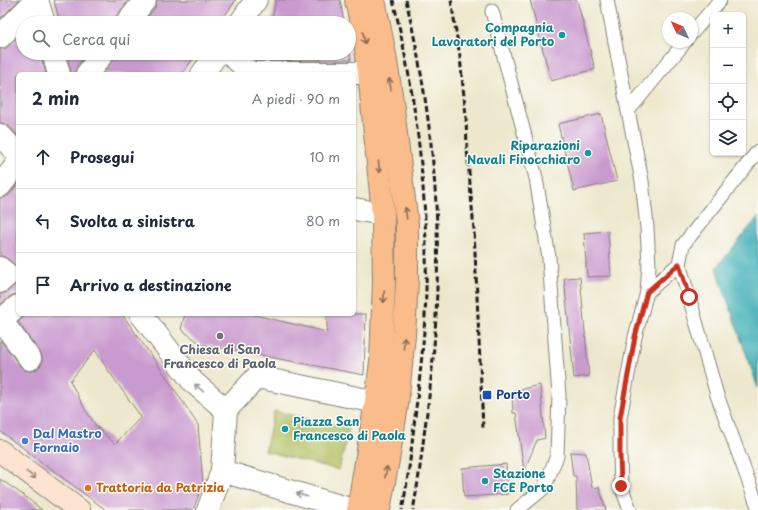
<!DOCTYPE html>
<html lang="it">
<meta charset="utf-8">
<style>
:root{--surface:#fff;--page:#f6f6f7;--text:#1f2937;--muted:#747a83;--line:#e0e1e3}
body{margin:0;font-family:"Playpen Sans",sans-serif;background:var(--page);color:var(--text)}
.controls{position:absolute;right:12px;top:12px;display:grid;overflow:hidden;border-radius:6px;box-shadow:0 1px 3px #0004}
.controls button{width:36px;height:36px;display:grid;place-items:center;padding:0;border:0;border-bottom:1px solid var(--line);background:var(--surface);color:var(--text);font:20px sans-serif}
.compass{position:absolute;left:662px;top:12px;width:36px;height:36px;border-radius:50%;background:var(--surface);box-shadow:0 1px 3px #0004;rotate:314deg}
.stop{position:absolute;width:12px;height:12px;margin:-9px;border:3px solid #c8321e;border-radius:50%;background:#fff}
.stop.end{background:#c8321e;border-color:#fff;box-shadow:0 1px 4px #0008}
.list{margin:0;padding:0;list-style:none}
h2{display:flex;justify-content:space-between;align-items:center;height:52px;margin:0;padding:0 16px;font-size:17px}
h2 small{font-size:13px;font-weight:400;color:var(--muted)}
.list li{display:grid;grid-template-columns:26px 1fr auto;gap:12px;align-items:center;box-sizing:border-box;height:64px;padding:0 16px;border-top:1px solid var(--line)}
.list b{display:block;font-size:15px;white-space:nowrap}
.list em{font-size:13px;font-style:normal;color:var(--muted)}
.icon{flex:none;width:22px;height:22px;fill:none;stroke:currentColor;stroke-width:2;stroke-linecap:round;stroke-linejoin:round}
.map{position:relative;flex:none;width:758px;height:510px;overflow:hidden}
.search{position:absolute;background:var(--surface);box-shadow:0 1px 3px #0004;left:16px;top:16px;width:340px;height:44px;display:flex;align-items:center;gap:10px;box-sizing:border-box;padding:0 14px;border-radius:22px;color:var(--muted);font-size:15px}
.panel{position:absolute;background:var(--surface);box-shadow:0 1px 3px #0004;left:16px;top:72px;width:340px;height:244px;border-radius:6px}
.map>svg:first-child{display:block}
</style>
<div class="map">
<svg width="758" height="510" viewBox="0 0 758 510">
<rect width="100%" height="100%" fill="#fdfcf7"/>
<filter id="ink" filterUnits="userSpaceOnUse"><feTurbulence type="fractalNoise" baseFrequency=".025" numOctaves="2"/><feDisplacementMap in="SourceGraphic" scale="8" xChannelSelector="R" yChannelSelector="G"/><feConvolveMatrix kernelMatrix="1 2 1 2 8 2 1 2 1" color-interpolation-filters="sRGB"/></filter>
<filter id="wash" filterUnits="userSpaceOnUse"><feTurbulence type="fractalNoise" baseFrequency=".012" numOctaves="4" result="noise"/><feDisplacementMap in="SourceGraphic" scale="16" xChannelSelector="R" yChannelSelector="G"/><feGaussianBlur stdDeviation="0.9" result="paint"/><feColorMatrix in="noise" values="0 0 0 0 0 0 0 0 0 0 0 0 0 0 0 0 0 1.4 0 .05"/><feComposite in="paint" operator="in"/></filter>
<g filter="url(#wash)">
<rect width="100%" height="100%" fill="#ede8cd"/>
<polygon fill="#b1be60" stroke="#666d3e" points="274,411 349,428 339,470 265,451"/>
<polygon fill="#3dafb6" stroke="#2c6669" points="758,217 758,388 716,268"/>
<g id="blocks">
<g fill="#c99acf" fill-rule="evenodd">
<polygon points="0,0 19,0 0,19"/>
<polygon points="54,0 129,0 117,15 115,23 60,23"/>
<polygon points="157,0 236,0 219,23 143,23 155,8"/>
<polygon points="276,0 340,0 344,23 271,23"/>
<polygon points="530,0 577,0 595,69 551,81"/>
<polygon points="23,31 23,53 41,53 41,56 46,74 18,74 18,136 9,126 4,123 0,123 0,49 4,49 9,46"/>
<polygon points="349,49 351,60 264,60 265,53 349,53"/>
<polygon points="66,53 87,53 77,66 75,74 71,74 71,71"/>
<polygon points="115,53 197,53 182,74 103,74 113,61"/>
<polygon points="601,114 617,181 574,191 558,124"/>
<polygon points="18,183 18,268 8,259 3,256 0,256 0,198 5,197 10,194"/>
<polygon points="608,231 611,276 587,277 584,233"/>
<polygon points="580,277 589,376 574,378 564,278"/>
<polygon points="18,282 18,294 16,294 10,296 0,305 0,294 3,294 8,291"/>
<path d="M27,314H122L167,378L198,425L203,484L193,510H106L0,431V340L20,366L25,370L31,371L37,369L42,364V357L40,352L18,322ZM95,350L108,370L141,417L115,444L97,427L86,411L70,381Z"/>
<polygon points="185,314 250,314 327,332 327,314 366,314 364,375 201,344 181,329"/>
<polygon points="540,385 545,438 537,440 524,471 516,413 513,413 512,391"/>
<polygon points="570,452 586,453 592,488 599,487 606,510 577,510 576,476 573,476"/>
<polygon points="506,464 508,494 464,497 462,468"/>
<polygon points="0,479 23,495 42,510 0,510"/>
</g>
</g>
</g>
<g filter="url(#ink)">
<use href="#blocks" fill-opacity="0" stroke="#848274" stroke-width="1"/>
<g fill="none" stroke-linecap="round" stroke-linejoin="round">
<defs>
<g id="lane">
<polyline points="607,0 628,111 642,181 647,227 649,266 647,292 635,337 620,418 620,454 621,486 630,510"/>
<polyline points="492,11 536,178 549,258 559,396 557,456 544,488 517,510"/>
<polyline points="692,33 720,0"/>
<polyline points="628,111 685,42"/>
<polyline points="758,151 683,245 679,264 689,297 717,395 758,507"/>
<polyline points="647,292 679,264"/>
</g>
<g id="street">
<polyline points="37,0 44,23"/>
<polyline points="127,23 145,0"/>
<polyline points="240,23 256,0"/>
<polyline points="0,37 36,0"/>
<polyline points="53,53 59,74"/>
<polyline points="230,53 250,73"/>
<polyline points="250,73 369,73"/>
<polyline points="87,74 103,53"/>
<polyline points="202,74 218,53"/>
<polyline points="0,135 18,154"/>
<polyline points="0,186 18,163"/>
<polyline points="354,209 383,214"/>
<polyline points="0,268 8,275 0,282"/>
<polyline points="141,314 193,382 226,410"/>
<polyline points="1,320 30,359"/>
<polyline points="0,321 18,306"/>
<polyline points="208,510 222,471"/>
<polyline points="353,510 222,471 226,410 257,377 376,402"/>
</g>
<polyline id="secondary" points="0,451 79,510"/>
<g id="primary">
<polyline points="356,0 365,42 369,73 383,214 384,283 381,361 376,402 358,510"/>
<polyline points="374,0 385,55 392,101 407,224 407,281 404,335 397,405 389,454 379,510"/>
</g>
</defs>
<use href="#lane" stroke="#848274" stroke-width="15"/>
<use href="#street" stroke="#848274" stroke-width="24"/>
<use href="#secondary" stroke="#848274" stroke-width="24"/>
<use href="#primary" stroke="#848274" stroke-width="24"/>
<use href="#lane" stroke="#fff" stroke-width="13"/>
<use href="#street" stroke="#fff" stroke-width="22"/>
<use href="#secondary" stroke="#fde4d1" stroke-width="22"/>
<use href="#primary" stroke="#fabc8b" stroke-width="22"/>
<g stroke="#1c1c1c" stroke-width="3" stroke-dasharray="6 3" stroke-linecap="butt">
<path d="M393,0C416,95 428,193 426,291C425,330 421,369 416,408C412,442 409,477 402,510"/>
<path d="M406,0C428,94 440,191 437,288C436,332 432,376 426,420C422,450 419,480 413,510"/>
<polyline points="451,0 460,57 466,116 467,149 474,230 483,428"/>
</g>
</g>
<defs><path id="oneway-shaft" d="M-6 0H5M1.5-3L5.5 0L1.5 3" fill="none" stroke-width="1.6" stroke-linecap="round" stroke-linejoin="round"/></defs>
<g stroke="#8b6c54">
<use href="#oneway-shaft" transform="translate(364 38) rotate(79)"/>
<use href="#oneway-shaft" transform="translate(390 84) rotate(-99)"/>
<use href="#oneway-shaft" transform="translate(379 167) rotate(84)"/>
<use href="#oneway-shaft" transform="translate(406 213) rotate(-97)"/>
<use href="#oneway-shaft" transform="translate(384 297) rotate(92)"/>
<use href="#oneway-shaft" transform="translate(404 343) rotate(-84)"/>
<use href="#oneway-shaft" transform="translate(386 472) rotate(-80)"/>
</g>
<g stroke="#999">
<use href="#oneway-shaft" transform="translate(199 388) rotate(-139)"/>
<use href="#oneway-shaft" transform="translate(302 495) rotate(-163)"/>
</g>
<use stroke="#988a80" href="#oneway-shaft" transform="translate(31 475) rotate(37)"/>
</g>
<g fill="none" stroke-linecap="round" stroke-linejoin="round" filter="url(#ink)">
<polyline stroke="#c8321e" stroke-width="5" points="621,486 620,454 620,418 635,337 647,292 679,264 689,297"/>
</g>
<g fill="#0f9aa8" stroke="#fdfcf7" stroke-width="1.5">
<circle cx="562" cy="35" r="4"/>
<circle cx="588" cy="153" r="4"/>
<circle cx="285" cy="429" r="4"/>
<circle cx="485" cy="481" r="4"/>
</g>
<circle fill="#6b7280" stroke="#fdfcf7" stroke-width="1.5" cx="220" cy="336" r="4"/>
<rect fill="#1a4fb4" stroke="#fdfcf7" stroke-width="1.5" x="482" y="390" width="10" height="10" rx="2"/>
<circle fill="#3f7fe0" stroke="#fdfcf7" stroke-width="1.5" cx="25" cy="441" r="4"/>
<circle fill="#e8710a" stroke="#fdfcf7" stroke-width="1.5" cx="88" cy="488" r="4"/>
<g text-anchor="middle" stroke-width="3" stroke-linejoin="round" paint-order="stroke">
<g font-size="12" font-weight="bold" fill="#0d838f" stroke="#fdfcf7" text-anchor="end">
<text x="554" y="32">Compagnia<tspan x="554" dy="14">Lavoratori del Porto</tspan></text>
<text x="580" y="150">Riparazioni<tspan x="580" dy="14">Navali Finocchiaro</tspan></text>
<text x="293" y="426" text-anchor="start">Piazza San<tspan x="293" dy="14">Francesco di Paola</tspan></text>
<text x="493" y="478" text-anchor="start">Stazione<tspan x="493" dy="14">FCE Porto</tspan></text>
</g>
<g font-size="12" font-weight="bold" fill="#5b616d" stroke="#fdfcf7">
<text x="220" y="354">Chiesa di San<tspan x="220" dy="14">Francesco di Paola</tspan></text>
</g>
<g font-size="12" font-weight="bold" fill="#164399" stroke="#fdfcf7" text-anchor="start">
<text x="496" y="399">Porto</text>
</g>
<g font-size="12" font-weight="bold" fill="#366cbe" stroke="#fdfcf7" text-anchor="start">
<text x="33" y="438">Dal Mastro<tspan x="33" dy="14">Fornaio</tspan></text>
</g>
<g font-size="12" font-weight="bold" fill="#c56008" stroke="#fdfcf7" text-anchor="start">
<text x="96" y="492">Trattoria da Patrizia</text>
</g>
</g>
</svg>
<div class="controls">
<button>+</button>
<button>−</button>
<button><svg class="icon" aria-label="locate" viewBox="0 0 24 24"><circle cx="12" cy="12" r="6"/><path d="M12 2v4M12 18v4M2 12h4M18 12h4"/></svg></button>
<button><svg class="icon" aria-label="layers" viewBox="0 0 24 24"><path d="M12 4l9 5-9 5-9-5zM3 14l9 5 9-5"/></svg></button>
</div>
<svg class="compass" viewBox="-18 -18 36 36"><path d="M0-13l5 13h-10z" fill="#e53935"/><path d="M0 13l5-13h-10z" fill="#747a83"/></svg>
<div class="stop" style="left:689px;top:297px"></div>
<div class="stop end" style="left:621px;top:486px"></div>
<div class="search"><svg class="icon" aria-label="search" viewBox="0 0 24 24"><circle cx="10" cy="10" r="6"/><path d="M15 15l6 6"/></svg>Cerca qui</div>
<section class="panel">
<h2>2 min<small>A piedi · 90 m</small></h2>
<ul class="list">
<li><svg class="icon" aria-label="ahead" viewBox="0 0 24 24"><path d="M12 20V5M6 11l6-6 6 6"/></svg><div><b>Prosegui</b></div><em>10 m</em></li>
<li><svg class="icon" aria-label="left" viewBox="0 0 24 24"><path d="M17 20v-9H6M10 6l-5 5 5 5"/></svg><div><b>Svolta a sinistra</b></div><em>80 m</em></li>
<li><svg class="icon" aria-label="arrive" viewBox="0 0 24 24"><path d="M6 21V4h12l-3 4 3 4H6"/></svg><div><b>Arrivo a destinazione</b></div></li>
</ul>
</section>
</div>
